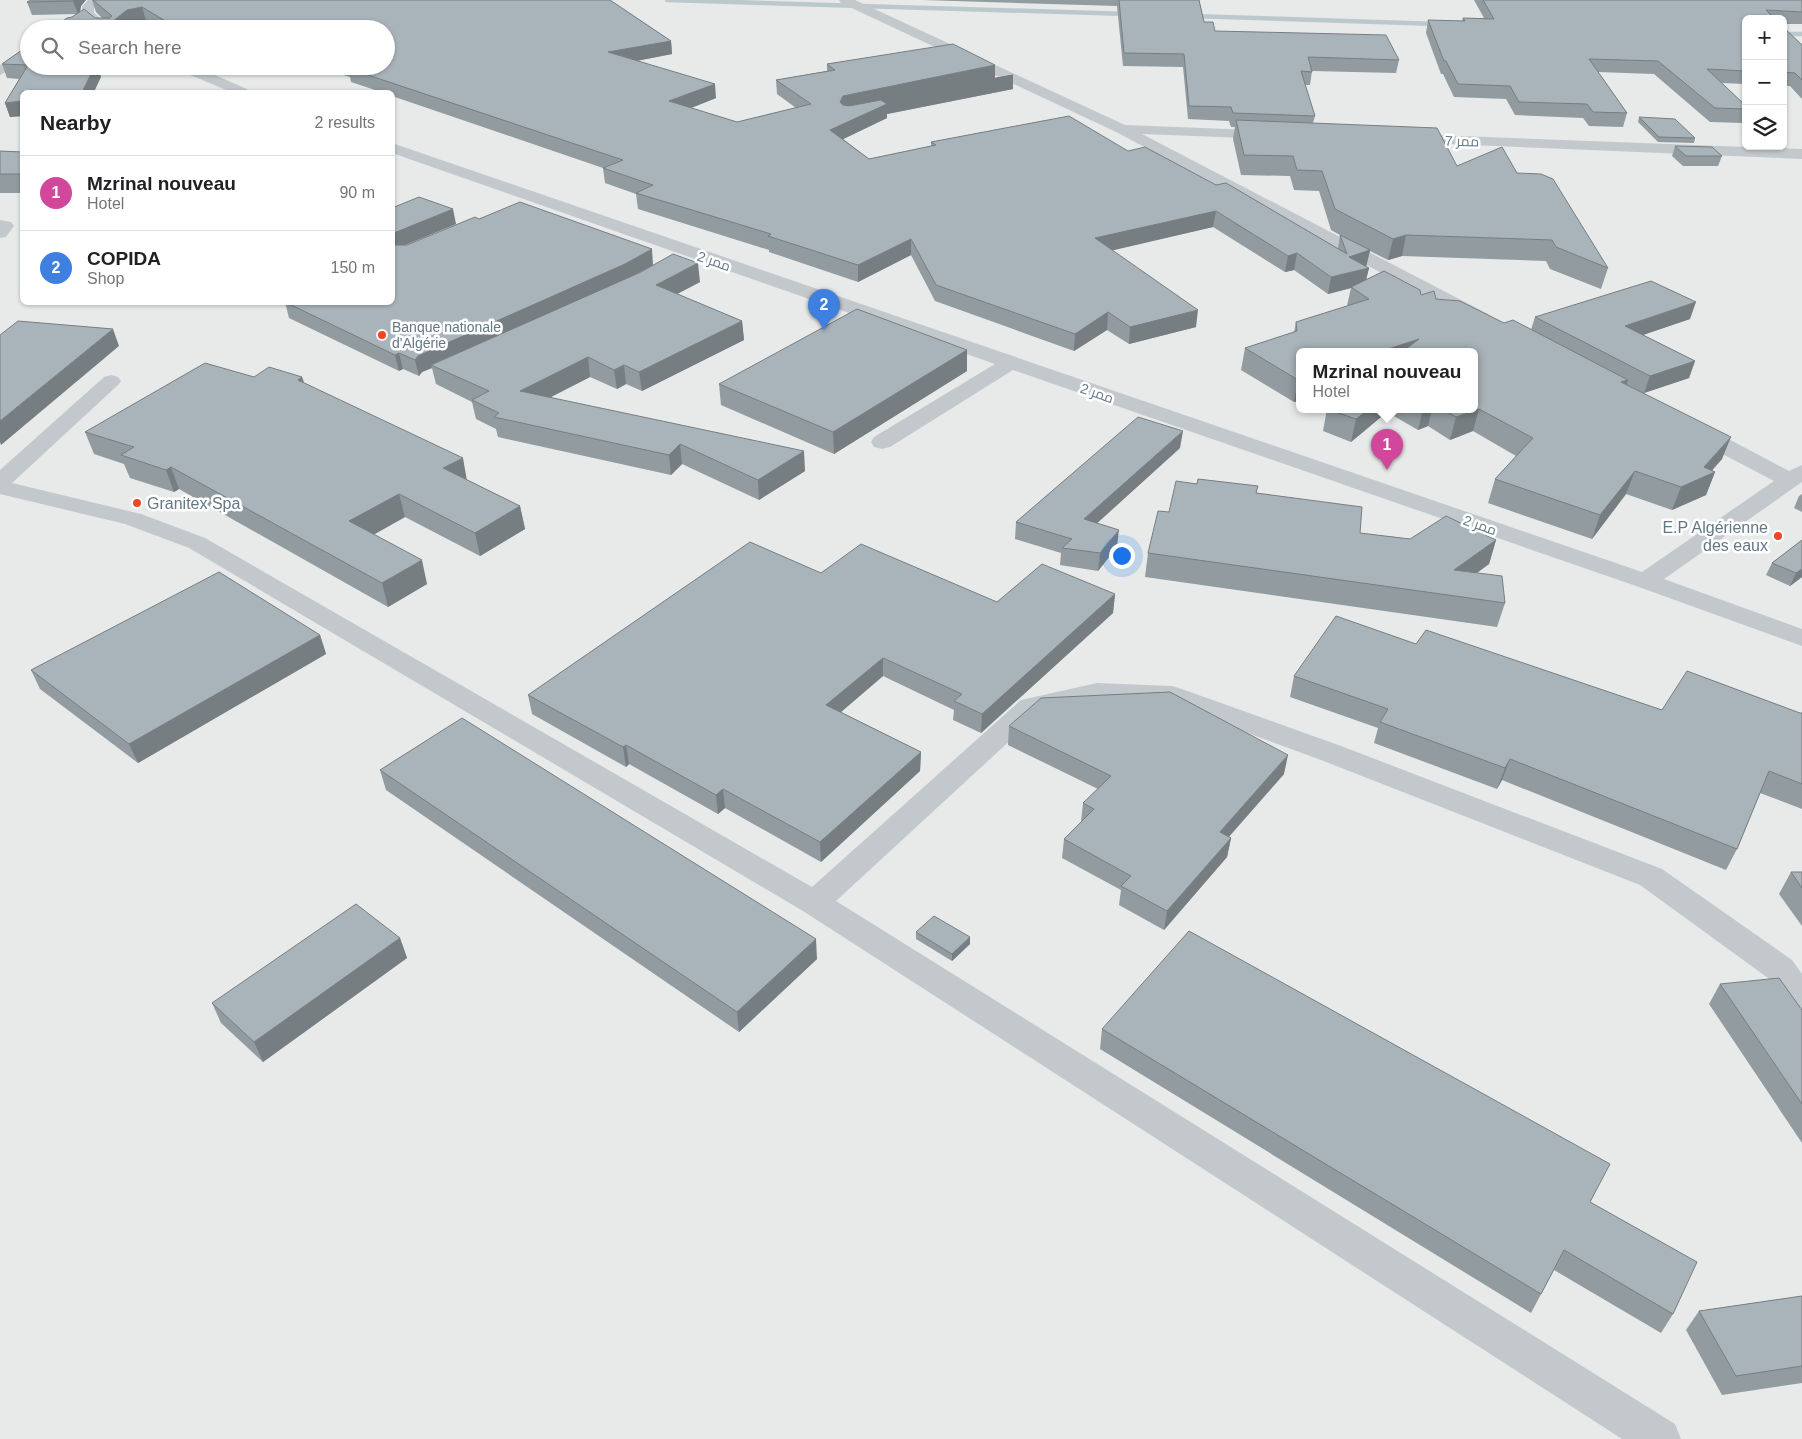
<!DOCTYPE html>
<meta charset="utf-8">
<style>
:root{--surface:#fff;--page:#f2f2f2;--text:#202124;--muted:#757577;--line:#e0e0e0;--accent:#2563eb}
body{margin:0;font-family:Helvetica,Cairo,sans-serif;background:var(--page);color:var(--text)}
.controls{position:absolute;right:15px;top:15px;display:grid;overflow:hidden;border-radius:8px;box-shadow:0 1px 4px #0004}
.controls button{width:45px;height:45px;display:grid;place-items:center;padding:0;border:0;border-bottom:1px solid var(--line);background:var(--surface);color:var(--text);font:25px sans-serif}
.you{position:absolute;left:1121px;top:555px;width:18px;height:18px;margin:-12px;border:4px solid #fff;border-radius:50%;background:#1a73e8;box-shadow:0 0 0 8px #1a73e833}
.badge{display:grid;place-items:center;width:32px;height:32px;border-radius:50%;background:var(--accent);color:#fff;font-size:16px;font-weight:700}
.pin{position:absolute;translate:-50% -41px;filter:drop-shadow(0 1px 2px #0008)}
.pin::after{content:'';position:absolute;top:26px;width:18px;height:15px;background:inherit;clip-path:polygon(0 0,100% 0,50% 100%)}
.popup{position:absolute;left:1296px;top:348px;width:182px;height:65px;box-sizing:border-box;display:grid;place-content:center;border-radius:8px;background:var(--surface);filter:drop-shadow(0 1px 4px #0005);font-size:16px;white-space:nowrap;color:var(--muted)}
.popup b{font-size:19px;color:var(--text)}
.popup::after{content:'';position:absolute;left:50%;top:100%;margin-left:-10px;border:10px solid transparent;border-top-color:var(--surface)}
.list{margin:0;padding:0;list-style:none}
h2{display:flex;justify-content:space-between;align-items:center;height:65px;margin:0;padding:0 20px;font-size:21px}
h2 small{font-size:16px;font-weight:400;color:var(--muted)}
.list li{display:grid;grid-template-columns:32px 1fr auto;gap:15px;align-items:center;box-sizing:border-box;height:75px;padding:0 20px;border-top:1px solid var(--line)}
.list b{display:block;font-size:19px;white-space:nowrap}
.list p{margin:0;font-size:16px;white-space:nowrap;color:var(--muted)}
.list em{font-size:16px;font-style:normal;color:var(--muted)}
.icon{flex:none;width:28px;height:28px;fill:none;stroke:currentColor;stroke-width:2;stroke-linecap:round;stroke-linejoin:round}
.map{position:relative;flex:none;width:1802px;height:1439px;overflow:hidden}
.search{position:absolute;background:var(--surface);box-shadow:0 1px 4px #0004;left:20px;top:20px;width:375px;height:55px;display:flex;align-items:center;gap:12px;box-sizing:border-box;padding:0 18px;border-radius:28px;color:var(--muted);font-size:19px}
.panel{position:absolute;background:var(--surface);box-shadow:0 1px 4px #0004;left:20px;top:90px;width:375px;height:215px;border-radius:8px}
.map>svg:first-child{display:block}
</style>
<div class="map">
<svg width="1802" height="1439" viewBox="0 0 1802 1439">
<rect width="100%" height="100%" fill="#fafaf8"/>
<path fill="#e8eae9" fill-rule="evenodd" d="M0,0H1802V1439H0ZM1746,19H1783V146H1746ZM29,29H386V66H29ZM22,92H392V302H22ZM1300,351H1474V409H1300Z"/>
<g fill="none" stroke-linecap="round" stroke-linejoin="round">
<g stroke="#bbc9cd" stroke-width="4.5">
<polyline points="667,0 1128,14"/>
<polyline points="1191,16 1438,24"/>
<polyline points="1783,34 1802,34"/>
</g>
<g fill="#c3c8cc" fill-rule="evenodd">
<polygon points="88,0 102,0 94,8 94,13 114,29 99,29 83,17 82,7"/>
<polygon points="839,0 855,0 1125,125 1276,131 1279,134 1276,137 1271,139 1142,134 1488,314 1491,318 1488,322 1481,324 1474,322 1116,132 841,3"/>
<polygon points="29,49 29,59 0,75 0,65"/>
<polygon points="174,66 194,66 247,89 249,92 231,92 176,69"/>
<polygon points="1406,134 1802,149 1802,159 1401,142 1398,139 1401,136"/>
<polygon points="392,143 1642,572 1774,481 1686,435 1683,430 1686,425 1694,424 1702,425 1789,471 1802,465 1802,482 1664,579 1802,629 1802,646 1636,586 1013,370 890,447 882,449 874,447 871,442 874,437 995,364 392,153"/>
<polygon points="0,220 11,222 14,226 6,237 0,238"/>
<polygon points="111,375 118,377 121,381 118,385 12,483 141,514 205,538 812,887 1021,700 1097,683 1172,686 1182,689 1341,746 1662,869 1792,960 1802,974 1802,1012 1790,1008 1768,978 1640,885 1321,760 1169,704 1097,701 1040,713 836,901 1675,1424 1681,1439 1622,1439 803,911 189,548 125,524 0,494 0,470 104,377"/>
</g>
</g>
<g fill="#919ba0">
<polygon points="86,0 81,6 80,11 95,18 102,18 96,12 92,0 610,0 671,41 672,54 637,61 716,98 691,108 737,122 796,108 777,94 776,80 827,71 827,64 995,78 1013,89 887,114 887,118 843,139 869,159 931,146 931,142 1128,151 1216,185 1338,249 1340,235 1331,230 1319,191 1294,190 1290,176 1241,175 1233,139 1235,127 1231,127 1229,121 1188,119 1183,67 1123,66 1117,6 922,0 1199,0 1204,22 1215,31 1399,60 1396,73 1312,71 1310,85 1305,85 1315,116 1313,123 1457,166 1517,173 1608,268 1601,289 1550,269 1546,261 1402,256 1388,260 1370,251 1366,267 1369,268 1366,280 1436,299 1504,323 1531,330 1535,317 1690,319 1643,335 1695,361 1689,378 1644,393 1722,459 1712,470 1715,472 1706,495 1672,510 1626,494 1592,539 1488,503 1495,479 1516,456 1473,431 1450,440 1428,426 1418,430 1387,412 1351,442 1323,431 1327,409 1474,409 1300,351 1300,400 1294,402 1241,370 1245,348 1294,332 1296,322 1347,306 1351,288 1328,294 1294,270 1285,272 1213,227 1112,250 1196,327 1129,344 1107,330 1074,351 935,301 911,255 858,282 769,252 769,250 638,209 636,194 605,183 603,168 392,96 392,92 381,92 351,82 350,77 316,66 386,66 386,29 160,29 146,20 131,24 72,17 77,14 32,15 27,2"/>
<polygon points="1474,0 1802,0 1802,24 1783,24 1783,19 1746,19 1746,84 1721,83 1746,106 1746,116 1743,123 1710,122 1654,74 1598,72 1627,113 1623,127 1589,126 1583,118 1515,115 1506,99 1454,97 1443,74 1441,74 1426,33 1428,20 1462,21 1463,18 1484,18"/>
<polygon points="1783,27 1802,45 1802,99 1790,86 1783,86"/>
<polygon points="29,45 29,66 97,66 101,77 22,92 22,116 10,117 5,103 19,79 7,78 2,64"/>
<polygon points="1639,117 1695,138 1694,143 1658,142 1638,122"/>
<polygon points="1675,146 1722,156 1718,166 1683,166 1672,156"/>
<polygon points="0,151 22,152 22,193 0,193"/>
<polygon points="392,208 456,224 406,245 653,265 635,275 700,282 677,294 742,321 744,340 642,391 626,384 617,389 590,377 550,397 805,471 759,500 682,464 671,475 498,437 496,429 476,419 472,402 436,384 432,368 422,372 419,376 403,369 399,371 289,318 285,302 392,302"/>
<polygon points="967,350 967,371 834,454 721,405 719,384"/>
<polygon points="302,377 304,383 467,480 520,506 525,529 480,556 405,517 373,535 427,584 388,607 179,489 174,492 130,478 124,464 94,454 85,432"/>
<polygon points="1180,448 1097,523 1117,547 1098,571 1060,565 1061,553 1015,539 1016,522"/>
<polygon points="1197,484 1256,493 1360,533 1410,539 1496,540 1489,564 1477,573 1505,603 1497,627 1145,577 1148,553 1169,512"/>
<polygon points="1802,494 1802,512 1794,508 1799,496"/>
<polygon points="1802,540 1802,577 1790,586 1766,575 1772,563"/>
<polygon points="821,573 997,602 1115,594 1113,613 981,733 953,720 954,710 883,676 841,712 921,752 920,771 821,862 725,808 718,814 629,764 626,767 532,714 528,695"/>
<polygon points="320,635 326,654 138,763 40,689 31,670"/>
<polygon points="1416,644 1662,710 1802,713 1802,809 1760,793 1737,849 1726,870 1502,780 1497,789 1374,743 1378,728 1290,697 1294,676"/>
<polygon points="1009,726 1284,774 1229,837 1231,838 1227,857 1164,930 1119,905 1121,890 1062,858 1064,839 1081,822 1083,803 1098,789 1008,745"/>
<polygon points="380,770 817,959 739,1032 386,790"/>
<polygon points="1791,872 1802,872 1802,926 1779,894"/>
<polygon points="916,932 970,944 952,961 916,939"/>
<polygon points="400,938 407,958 263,1062 221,1023 212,1003"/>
<polygon points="1720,984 1802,1010 1802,1143 1709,1004"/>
<polygon points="1102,1029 1590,1202 1673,1314 1661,1333 1554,1270 1531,1313 1100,1049"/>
<polygon points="1802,1296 1802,1383 1722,1395 1686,1330 1699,1311"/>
</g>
<g fill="#767e82">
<polygon points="74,0 86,0 81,6 80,12 78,14 73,1"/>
<polygon points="142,7 146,20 131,24 125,29 103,29 127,10"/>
<polygon points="236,26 237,29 221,29"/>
<polygon points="671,41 672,54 609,66 608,52"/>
<polygon points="995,65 995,78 1013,75 1013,89 887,114 887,118 831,145 830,130 844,110 840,102 843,96"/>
<polygon points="95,66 97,66 101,77 94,92 82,92"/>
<polygon points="715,84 716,98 671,116 669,101"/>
<polygon points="22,101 22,116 10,117 5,103"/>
<polygon points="453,209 456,224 397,248 392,248 392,235 394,233"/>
<polygon points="1216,211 1213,227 1093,255 1095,238"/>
<polygon points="1406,235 1402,256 1388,260 1393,239"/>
<polygon points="911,239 911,255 858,282 858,265"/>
<polygon points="652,249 653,265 627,279 431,365 432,368 422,372 419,376 415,360 418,356"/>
<polygon points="1370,250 1366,267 1349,257"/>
<polygon points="1297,253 1294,270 1285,272 1288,256"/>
<polygon points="698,263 700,282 658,304 656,285"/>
<polygon points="1369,268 1365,284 1351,287 1351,288 1328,294 1331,277"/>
<polygon points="1696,302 1690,319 1619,343 1625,326"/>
<polygon points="1198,310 1196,327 1129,344 1130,327"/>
<polygon points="1108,312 1107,330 1074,351 1075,334"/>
<polygon points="742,321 744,340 642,391 639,372"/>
<polygon points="113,329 119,346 1,445 0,442 0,421"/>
<polygon points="1419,339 1416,351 1382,351"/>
<polygon points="967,350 967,371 834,454 833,432"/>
<polygon points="399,353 403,369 399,371 395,355"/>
<polygon points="588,357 590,377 524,411 520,391"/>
<polygon points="1695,361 1689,378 1644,393 1650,376"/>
<polygon points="624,365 626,384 617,389 614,370"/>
<polygon points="302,377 309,398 298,380"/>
<polygon points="1300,379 1300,400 1294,402 1298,380"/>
<polygon points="1628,380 1620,402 1621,382"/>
<polygon points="1369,409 1388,409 1387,412 1351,442 1356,419"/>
<polygon points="1423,409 1432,409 1428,426 1418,430"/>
<polygon points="1479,409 1473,431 1450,440 1456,417"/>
<polygon points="1183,431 1180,448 1083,536 1084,519"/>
<polygon points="1731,437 1722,459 1708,475 1715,472 1706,495 1672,510 1681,487 1704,467"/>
<polygon points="680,444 682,464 671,475 669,455"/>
<polygon points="804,451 805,471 759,500 758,480"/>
<polygon points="463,458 467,481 443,468"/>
<polygon points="171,467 179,489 174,492 166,470"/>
<polygon points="1635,471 1626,494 1592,539 1600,515"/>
<polygon points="399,494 405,517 355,545 349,521"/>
<polygon points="520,506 525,529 480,556 475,533"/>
<polygon points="1119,530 1117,547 1098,571 1100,553"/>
<polygon points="1496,540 1489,564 1447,594 1454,570"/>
<polygon points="422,560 427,584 388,607 382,583"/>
<polygon points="1802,569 1802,577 1790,586 1796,573"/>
<polygon points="1115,594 1113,613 981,733 982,714"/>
<polygon points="320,635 326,654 138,763 129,744"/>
<polygon points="883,658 883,676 827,724 826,705"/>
<polygon points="626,745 629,764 626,767 623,747"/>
<polygon points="921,752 920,771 821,862 820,842"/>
<polygon points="1288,755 1284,774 1216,851 1220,832"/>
<polygon points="1510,759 1502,780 1497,789 1505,768"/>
<polygon points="723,789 725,808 718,814 716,795"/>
<polygon points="1231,838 1227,857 1164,930 1167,911"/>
<polygon points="970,937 970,944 952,961 952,954"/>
<polygon points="400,938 407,958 263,1062 254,1042"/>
<polygon points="816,939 817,959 739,1032 737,1012"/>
</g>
<g fill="#a9b4ba" stroke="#767e82">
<polygon points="31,0 74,0 73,1 27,2"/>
<polygon points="93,0 610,0 671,41 608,52 715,84 669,101 737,122 811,104 776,80 835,70 827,64 953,44 995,65 843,96 840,102 843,105 849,106 1013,75 881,100 887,104 830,130 869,159 936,145 931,142 1069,116 1128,151 1145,147 1216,185 1226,183 1347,254 1340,235 1370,250 1349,257 1369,268 1331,277 1297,253 1288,256 1216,211 1095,238 1198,310 1130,327 1108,312 1075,334 936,285 911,239 858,265 768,236 771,234 636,193 653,185 603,168 623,160 347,68 353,66 386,66 386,29 246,29 236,26 221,29 179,29 142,7 127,10 103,29 52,29 67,18 72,17 84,9 95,18 110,18 112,16"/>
<polygon points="1119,0 1199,0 1204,22 1213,22 1215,31 1386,35 1399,60 1308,57 1312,72 1301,71 1315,116 1233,113 1231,107 1189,106 1184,54 1124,53"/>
<polygon points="1483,0 1802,0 1802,12 1766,10 1775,19 1746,19 1746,71 1707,69 1746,106 1746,109 1715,108 1658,61 1589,59 1627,113 1593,112 1587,104 1519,102 1510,86 1458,84 1446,61 1444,61 1428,20 1465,21 1463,18 1494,19"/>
<polygon points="1783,27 1802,45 1802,80 1795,73 1783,72"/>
<polygon points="29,45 29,66 95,66 82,92 22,92 22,101 5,103 28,65 2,64"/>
<polygon points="1639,117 1675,119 1695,138 1659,137"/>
<polygon points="1236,120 1437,128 1457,166 1502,147 1517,173 1541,174 1553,179 1608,268 1556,247 1552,240 1406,235 1393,239 1335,209 1322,171 1297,170 1293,156 1244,155"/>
<polygon points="1675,146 1712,147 1722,156 1686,156"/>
<polygon points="0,151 22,152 22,174 0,174"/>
<polygon points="419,197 453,209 394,233 392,235 392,208"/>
<polygon points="520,202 652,249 625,264 418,356 415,360 399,353 395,355 285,302 392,302 392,242 394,245 407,245 475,217 479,219"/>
<polygon points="673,254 698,263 656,285 742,321 639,372 624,365 614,370 588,357 520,391 804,451 758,480 680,444 669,455 494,417 499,413 472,400 489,391 431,365 641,272"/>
<polygon points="1384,271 1420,290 1421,295 1434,291 1436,299 1460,301 1504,323 1513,320 1628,380 1621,382 1731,437 1704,467 1715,472 1681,487 1635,471 1600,515 1495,479 1533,438 1479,409 1456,417 1442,409 1474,409 1474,351 1403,351 1419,339 1382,351 1300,351 1300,379 1298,380 1245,348 1297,331 1296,322 1369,299 1351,287"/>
<polygon points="1651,281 1696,302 1625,326 1695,361 1650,376 1535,317"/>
<polygon points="857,309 967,350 833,432 719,384"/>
<polygon points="18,321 113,329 0,421 0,335"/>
<polygon points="205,363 254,377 269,367 302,377 298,380 463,458 443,468 520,506 475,533 399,494 349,521 422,560 382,583 171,467 166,470 121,455 134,447 85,432"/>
<polygon points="1327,409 1369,409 1356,419"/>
<polygon points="1138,417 1183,431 1084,519 1119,530 1100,553 1062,548 1072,539 1016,522"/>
<polygon points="1198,479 1258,486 1256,493 1362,507 1360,533 1410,539 1446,516 1496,540 1454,570 1502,576 1505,603 1148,553 1158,511 1169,512 1176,481 1197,484"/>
<polygon points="1802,540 1802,569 1796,573 1772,563"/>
<polygon points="750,542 821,573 861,544 997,602 1042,564 1115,594 982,714 954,701 962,694 883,658 826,705 921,752 820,842 723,789 716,795 626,745 623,747 528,695"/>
<polygon points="219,572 320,635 129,744 31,670"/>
<polygon points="1336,616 1416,644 1426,630 1662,710 1687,671 1800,713 1802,713 1802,784 1769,771 1737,849 1510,759 1505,768 1380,722 1388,709 1294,676"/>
<polygon points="1170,692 1288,755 1220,832 1231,838 1167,911 1121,886 1131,876 1064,839 1094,809 1083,803 1111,776 1009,726 1041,698"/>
<polygon points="462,718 816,939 737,1012 380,770"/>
<polygon points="1791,872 1802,872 1802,888"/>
<polygon points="356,904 400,938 254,1042 212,1003"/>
<polygon points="934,916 970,937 952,954 916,932"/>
<polygon points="1189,931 1610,1164 1590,1202 1697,1262 1673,1314 1564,1250 1541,1294 1102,1029"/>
<polygon points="1779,978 1802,1010 1802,1104 1720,984"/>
<polygon points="1802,1296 1802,1366 1736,1376 1699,1311"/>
</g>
<g fill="#f04622" stroke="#fff" stroke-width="2">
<circle cx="382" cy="335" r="5"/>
<circle cx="137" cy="503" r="5"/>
<circle cx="1778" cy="536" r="5"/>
</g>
<g text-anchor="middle" stroke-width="5" stroke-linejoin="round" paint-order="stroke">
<g font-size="14" fill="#637885" stroke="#fff">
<text transform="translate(1462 141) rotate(2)" y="5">ممر 7</text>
<text transform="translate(714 261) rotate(19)" y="5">ممر 2</text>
<text transform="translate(1097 393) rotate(19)" y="5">ممر 2</text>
<text transform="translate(1480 525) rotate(19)" y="5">ممر 2</text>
</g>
<g font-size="14" fill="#637885" stroke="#fff" text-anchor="start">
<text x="392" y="332">Banque nationale<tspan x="392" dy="16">d'Algérie</tspan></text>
</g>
<g font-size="16" fill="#637885" stroke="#fff" text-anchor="start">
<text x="147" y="509">Granitex Spa</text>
<text x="1768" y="533" text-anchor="end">E.P Algérienne<tspan x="1768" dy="18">des eaux</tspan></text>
</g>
</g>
</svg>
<div class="controls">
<button>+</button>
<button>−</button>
<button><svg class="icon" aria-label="layers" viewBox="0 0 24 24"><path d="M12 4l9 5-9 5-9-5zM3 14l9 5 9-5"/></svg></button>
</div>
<div class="you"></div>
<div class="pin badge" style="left:1387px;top:470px;background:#d1479c">1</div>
<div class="popup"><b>Mzrinal nouveau</b>Hotel</div>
<div class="pin badge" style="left:824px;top:330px;background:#3f7fe0">2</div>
<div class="search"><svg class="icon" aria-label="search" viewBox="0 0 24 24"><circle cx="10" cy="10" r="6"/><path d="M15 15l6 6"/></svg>Search here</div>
<section class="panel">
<h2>Nearby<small>2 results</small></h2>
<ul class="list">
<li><span class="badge" style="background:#d1479c">1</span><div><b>Mzrinal nouveau</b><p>Hotel</p></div><em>90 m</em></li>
<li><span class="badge" style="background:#3f7fe0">2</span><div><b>COPIDA</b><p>Shop</p></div><em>150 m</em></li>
</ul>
</section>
</div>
